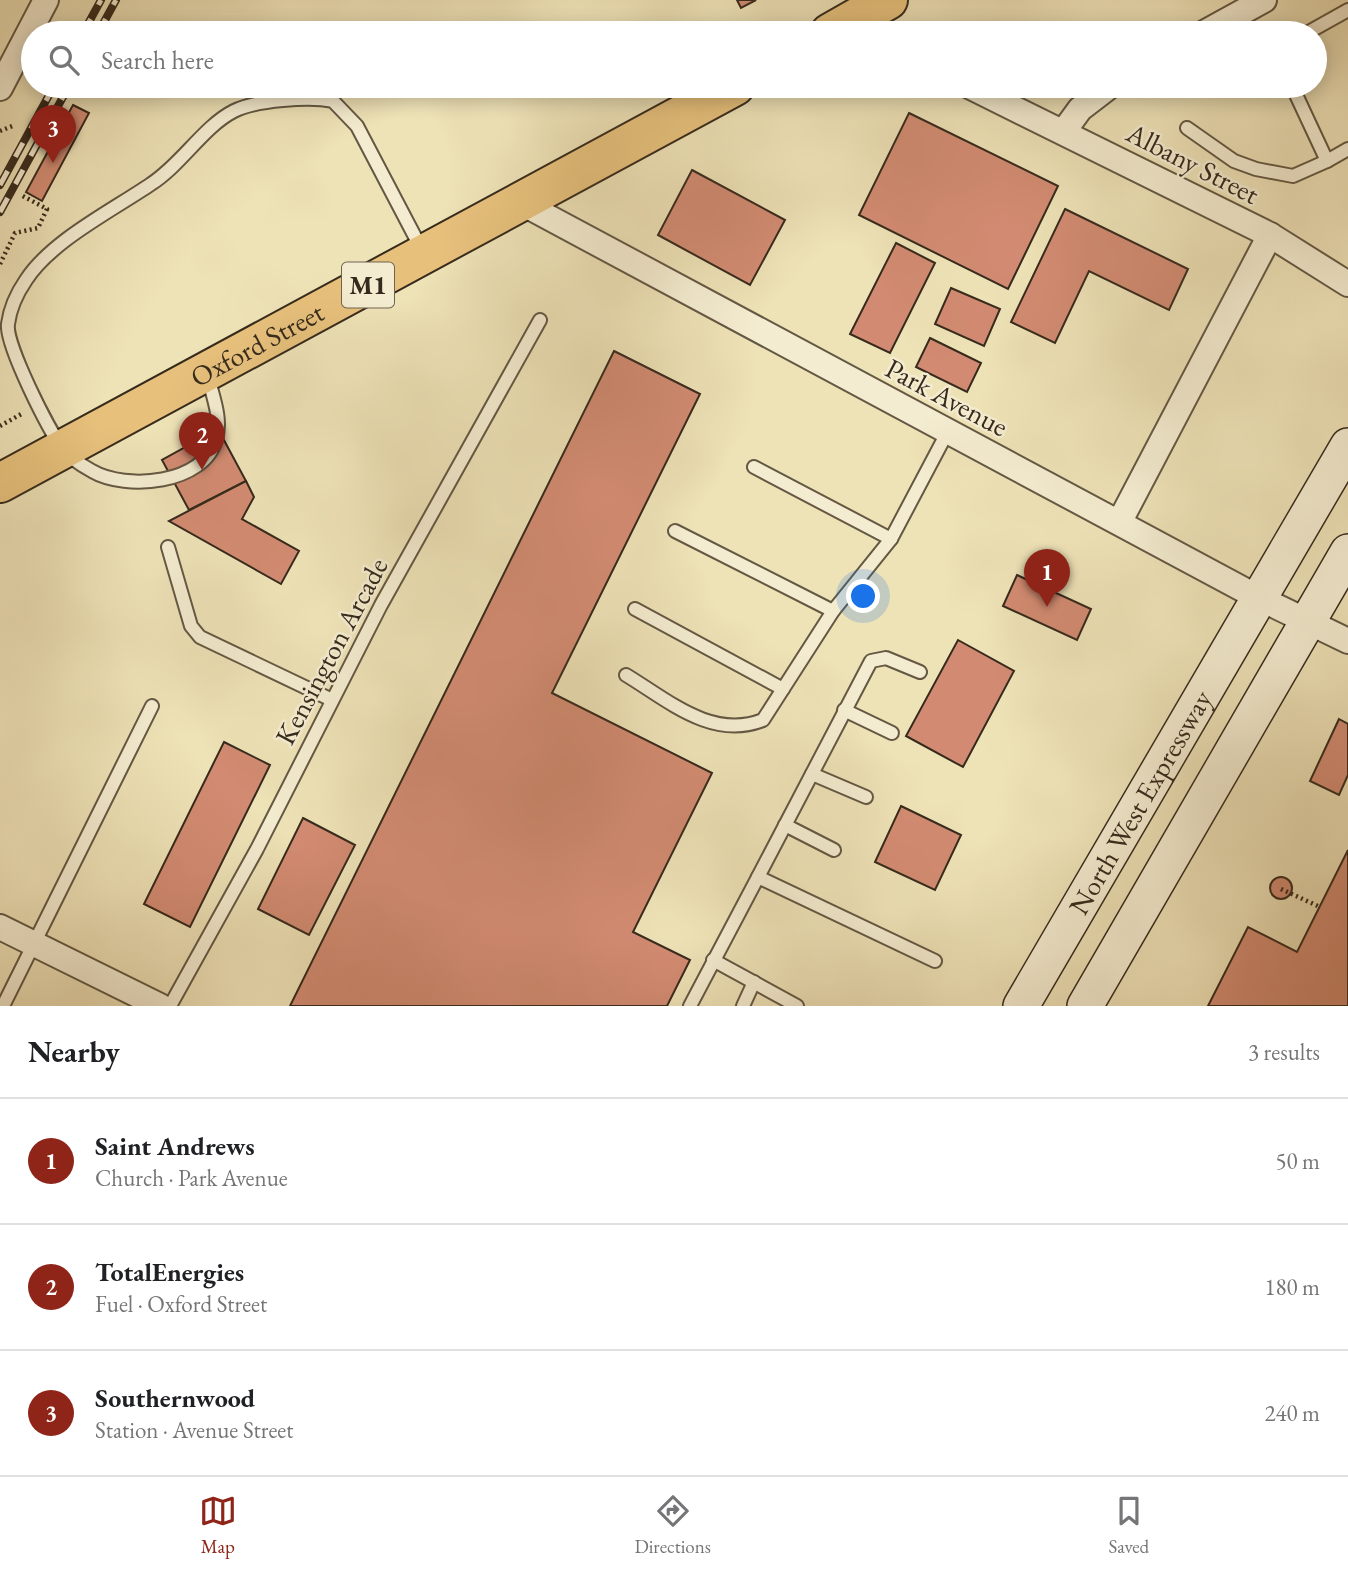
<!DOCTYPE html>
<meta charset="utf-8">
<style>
:root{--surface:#fff;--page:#f2f2f2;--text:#202124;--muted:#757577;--line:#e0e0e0;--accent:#8f2418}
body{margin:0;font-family:"EB Garamond",serif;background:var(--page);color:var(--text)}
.you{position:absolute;left:864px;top:597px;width:24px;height:24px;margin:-18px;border:5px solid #fff;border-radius:50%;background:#1a73e8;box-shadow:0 0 0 10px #1a73e833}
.badge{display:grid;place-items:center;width:46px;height:46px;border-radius:50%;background:var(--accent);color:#fff;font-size:23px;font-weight:700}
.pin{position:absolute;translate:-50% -58px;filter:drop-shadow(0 2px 4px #0008)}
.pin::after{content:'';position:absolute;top:37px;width:24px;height:21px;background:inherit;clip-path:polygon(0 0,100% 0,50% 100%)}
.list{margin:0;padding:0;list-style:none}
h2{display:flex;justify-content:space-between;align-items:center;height:91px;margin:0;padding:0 28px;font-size:30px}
h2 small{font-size:23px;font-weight:400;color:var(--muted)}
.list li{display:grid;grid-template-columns:46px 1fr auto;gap:21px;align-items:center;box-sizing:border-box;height:126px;padding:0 28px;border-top:2px solid var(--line)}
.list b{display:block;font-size:26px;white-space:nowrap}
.list p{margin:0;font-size:23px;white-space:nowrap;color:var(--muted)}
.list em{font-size:23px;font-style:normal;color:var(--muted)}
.icon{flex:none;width:38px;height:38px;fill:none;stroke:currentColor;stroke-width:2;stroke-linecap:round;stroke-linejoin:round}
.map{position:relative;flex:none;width:1348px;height:1006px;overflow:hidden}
.search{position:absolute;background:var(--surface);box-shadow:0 4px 18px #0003;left:21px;right:21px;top:21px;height:77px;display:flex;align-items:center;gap:18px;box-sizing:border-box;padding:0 24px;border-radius:38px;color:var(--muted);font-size:26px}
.sheet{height:469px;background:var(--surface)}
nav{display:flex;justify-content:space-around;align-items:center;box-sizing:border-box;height:98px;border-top:2px solid var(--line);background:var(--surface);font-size:19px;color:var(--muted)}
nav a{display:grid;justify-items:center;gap:4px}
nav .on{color:var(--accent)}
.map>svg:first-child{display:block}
</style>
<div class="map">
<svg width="1348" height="1006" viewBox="0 0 1348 1006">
<rect width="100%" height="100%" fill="#eee2b7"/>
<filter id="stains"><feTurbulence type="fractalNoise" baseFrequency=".00286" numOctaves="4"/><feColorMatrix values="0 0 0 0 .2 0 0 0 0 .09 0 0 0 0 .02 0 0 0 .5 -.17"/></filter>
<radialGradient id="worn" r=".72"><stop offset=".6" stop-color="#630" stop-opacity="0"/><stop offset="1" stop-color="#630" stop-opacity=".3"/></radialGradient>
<g fill="#d28b72" stroke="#362a1c" stroke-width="2">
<polygon points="737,0 756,0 741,8"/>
<polygon points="73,105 89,113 42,201 26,192"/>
<polygon points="909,113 1058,186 1008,289 859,215"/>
<polygon points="692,170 785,220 750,285 658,235"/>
<polygon points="1065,209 1188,269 1169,310 1089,271 1055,343 1011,322"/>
<polygon points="896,243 935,263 890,353 850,334"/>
<polygon points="951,288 1000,309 984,346 935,324"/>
<polygon points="930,338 981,363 967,392 916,367"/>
<polygon points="614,351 700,394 552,693 712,773 633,932 690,960 667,1006 290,1006"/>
<polygon points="218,429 246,481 189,510 162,460"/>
<polygon points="246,481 254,497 242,519 299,551 281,584 169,521"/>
<polygon points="1017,575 1091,609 1077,640 1003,606"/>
<polygon points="958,640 1014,671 963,767 906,736"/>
<polygon points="1339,719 1348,724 1348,775 1339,795 1310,781"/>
<polygon points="224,742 270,765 190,927 144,904"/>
<polygon points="901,806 961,835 935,890 875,862"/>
<polygon points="303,818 355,845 309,935 258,909"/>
<polygon points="1348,850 1348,1006 1208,1006 1248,927 1297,952"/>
<circle cx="1281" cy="888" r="11"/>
</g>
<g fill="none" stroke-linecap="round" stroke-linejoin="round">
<defs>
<g id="service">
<polyline points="1307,33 1348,10"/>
<polyline points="1187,128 1234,161 1256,169 1293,176 1327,161 1292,86"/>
<polyline points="1327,161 1348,149"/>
<path d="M208,377C213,397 222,419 216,439C205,484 126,491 92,471C83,466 70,458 63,449C49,431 5,344 8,324C10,309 17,293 26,280C51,241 113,210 151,184C181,165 204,126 234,111C255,100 310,96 333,101L357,126L423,252"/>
<polyline points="754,467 891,539"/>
<polyline points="675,531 833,611"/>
<polyline points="168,547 191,626 200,637 332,700"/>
<polyline points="635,609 783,689"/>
<path d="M626,675C669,701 712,740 763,720L833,611L891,539L948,431"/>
<polyline points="844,710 892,733"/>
<polyline points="812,774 866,797"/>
<polyline points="785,825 834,850"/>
<polyline points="758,877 871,661 886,658 920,672"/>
<polyline points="713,960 797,1006"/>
<polyline points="3,1006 152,706"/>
<polyline points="170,1006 257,849 381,605 540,320"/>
<polyline points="690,1006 758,877 935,961"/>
<polyline points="743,1006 754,982"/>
</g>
<g id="minor">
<polyline points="1204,33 1264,0"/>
<polyline points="969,86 1270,235 1348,284"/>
<polyline points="0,88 46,0"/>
<polyline points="1064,131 1080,109 1110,86"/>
<polyline points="520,202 1259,598 1348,641"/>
<polyline points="1120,521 1270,235"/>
<polyline points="0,927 160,1006"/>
</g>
<g id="secondary">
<path id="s1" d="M1021,1006L1348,446"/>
<polyline points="1085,1006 1348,552"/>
</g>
<g id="primary">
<polyline points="830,33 888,0"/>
<path id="s2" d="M0,483L735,86"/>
</g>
</defs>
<use href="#service" stroke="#645843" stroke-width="16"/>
<use href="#minor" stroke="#645843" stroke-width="28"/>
<use href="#secondary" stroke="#362a1c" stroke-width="38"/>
<use href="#primary" stroke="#362a1c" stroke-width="42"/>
<g stroke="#362a1c" stroke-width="4.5" stroke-dasharray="2 3.5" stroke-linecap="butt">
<polyline points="0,131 15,125"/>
<polyline points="0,264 15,233 38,228 47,209 21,195"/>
<polyline points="0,426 23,413"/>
<polyline points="1281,889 1320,907"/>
</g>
<use href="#service" stroke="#f4ecd0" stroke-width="12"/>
<use href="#minor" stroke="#f4ecd0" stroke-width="24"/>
<use href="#secondary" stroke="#f4ecd0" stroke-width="35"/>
<use href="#primary" stroke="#e7c17c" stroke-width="38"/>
<defs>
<g id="rail">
<polyline points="83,33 101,0"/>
<polyline points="98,33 116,0"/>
<polyline points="0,185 54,86"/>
<polyline points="0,212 69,86"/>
</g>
</defs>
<use href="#rail" stroke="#362a1c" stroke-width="8"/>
<use href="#rail" stroke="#f4ecd0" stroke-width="5" stroke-dasharray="16" stroke-linecap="butt"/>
</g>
<g text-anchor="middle" stroke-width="5" stroke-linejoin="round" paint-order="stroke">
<rect fill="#f4ecd0" stroke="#6f6452" stroke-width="2" x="342" y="262.5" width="52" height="45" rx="5"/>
<g font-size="26" font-weight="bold" fill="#362a1c">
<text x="368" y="294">M1</text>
</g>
<g font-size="28" fill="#362a1c" stroke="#f4ecd0">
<text transform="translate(1193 163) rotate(27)" y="10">Albany Street</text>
<text dy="10" stroke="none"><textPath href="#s2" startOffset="292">Oxford Street</textPath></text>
<text transform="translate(947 397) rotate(28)" y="10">Park Avenue</text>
<text transform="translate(331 651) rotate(-62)" y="10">Kensington Arcade</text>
<text dy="10" stroke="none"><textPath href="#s1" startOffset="236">North West Expressway</textPath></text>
</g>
</g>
<rect width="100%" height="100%" filter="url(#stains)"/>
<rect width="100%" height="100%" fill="url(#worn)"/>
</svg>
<div class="you"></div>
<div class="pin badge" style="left:1047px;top:607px">1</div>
<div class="pin badge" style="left:202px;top:470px">2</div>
<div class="pin badge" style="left:53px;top:163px">3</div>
<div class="search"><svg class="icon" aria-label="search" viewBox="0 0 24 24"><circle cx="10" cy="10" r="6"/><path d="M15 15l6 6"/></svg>Search here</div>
</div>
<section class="sheet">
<h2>Nearby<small>3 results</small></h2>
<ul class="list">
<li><span class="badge">1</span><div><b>Saint Andrews</b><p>Church · Park Avenue</p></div><em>50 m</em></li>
<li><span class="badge">2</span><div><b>TotalEnergies</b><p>Fuel · Oxford Street</p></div><em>180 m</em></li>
<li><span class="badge">3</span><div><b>Southernwood</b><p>Station · Avenue Street</p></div><em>240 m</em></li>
</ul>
</section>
<nav>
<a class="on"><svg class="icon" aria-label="map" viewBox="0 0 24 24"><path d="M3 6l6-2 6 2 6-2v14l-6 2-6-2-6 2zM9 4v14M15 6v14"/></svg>Map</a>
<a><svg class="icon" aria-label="directions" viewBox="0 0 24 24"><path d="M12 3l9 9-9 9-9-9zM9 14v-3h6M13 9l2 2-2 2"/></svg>Directions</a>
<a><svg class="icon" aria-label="saved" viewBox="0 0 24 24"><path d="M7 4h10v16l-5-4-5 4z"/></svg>Saved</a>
</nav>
